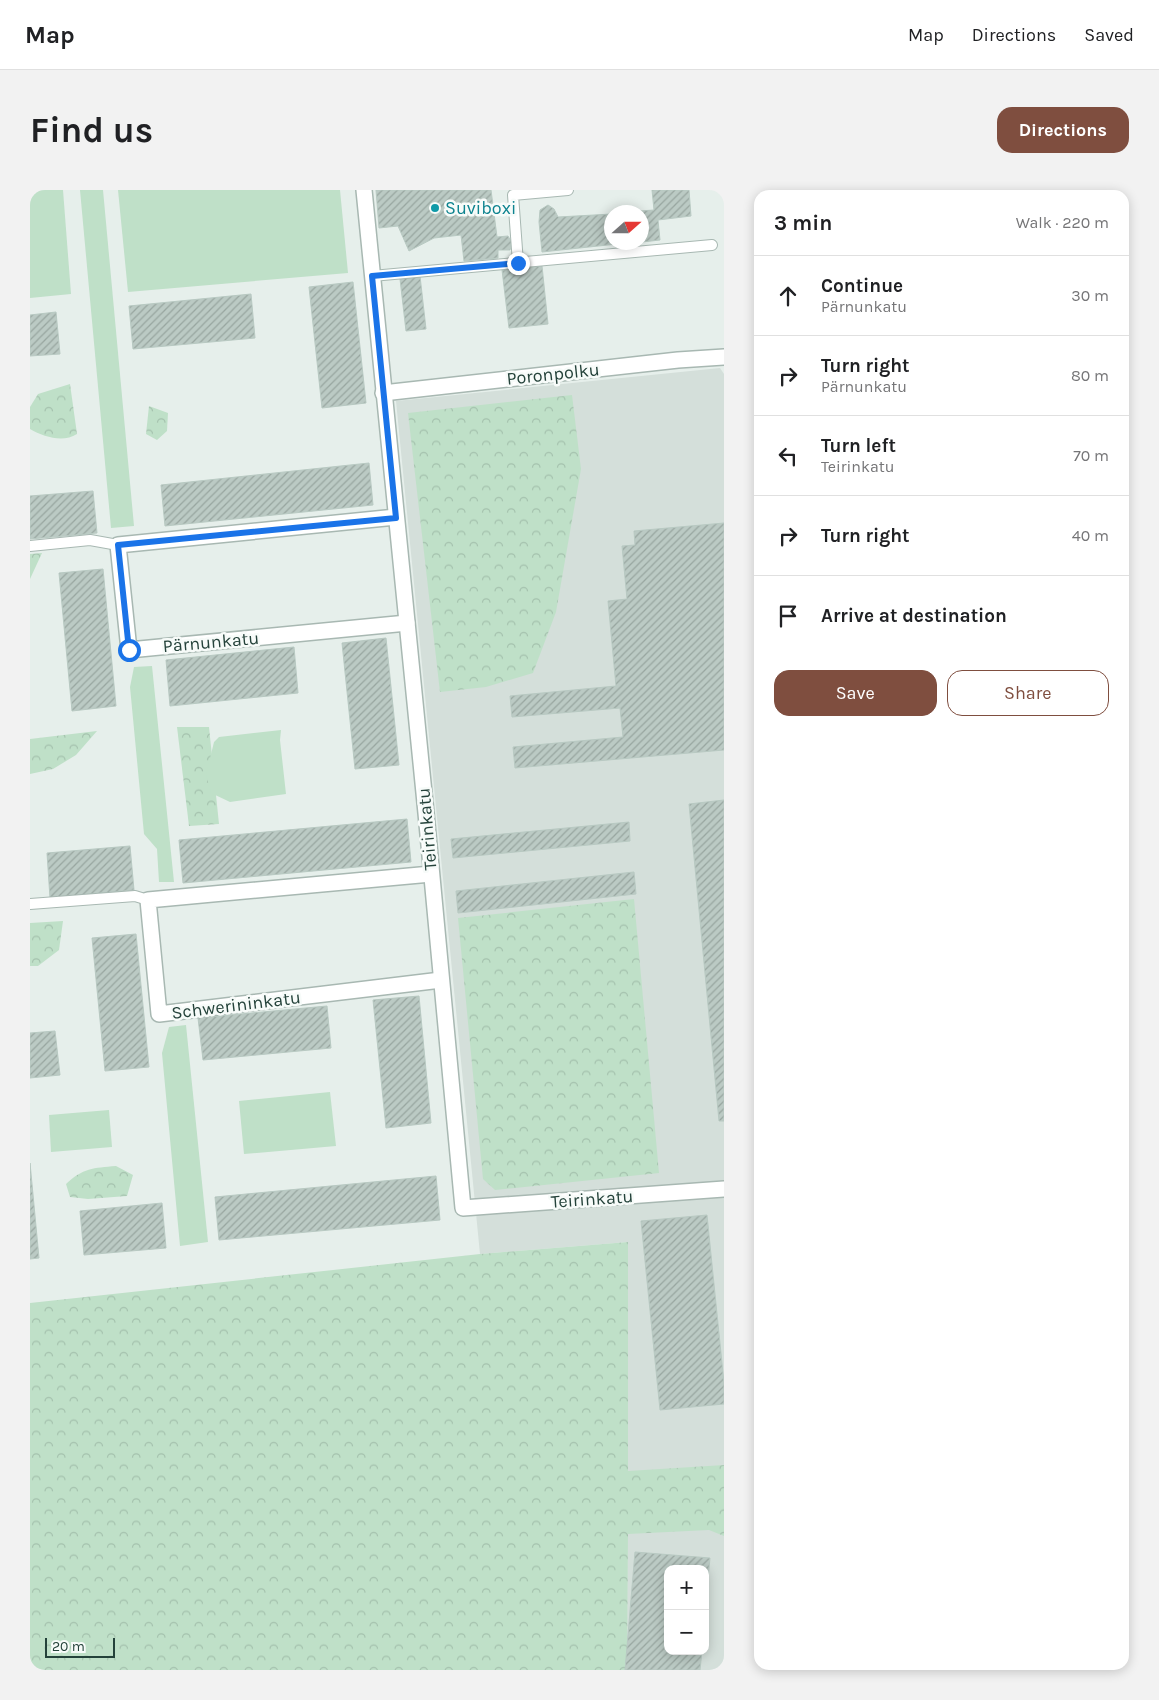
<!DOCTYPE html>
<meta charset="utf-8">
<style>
:root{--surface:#fff;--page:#f2f2f2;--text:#202124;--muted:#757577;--line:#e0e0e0;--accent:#7f4e3f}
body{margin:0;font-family:Karla,sans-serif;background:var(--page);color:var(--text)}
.controls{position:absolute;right:15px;bottom:15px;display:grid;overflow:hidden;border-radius:10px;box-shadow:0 2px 12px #0003}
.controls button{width:45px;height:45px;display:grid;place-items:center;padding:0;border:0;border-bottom:1px solid var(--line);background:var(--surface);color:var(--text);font:25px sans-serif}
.compass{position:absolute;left:574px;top:15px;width:45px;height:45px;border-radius:50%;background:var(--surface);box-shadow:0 2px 12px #0003;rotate:69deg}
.scale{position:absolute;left:15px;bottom:12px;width:70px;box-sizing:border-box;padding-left:5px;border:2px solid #24423a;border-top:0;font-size:14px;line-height:18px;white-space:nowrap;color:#24423a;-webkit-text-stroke:4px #f7fbf9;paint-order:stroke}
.stop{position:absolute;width:15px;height:15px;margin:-11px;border:4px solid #1a73e8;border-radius:50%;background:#fff}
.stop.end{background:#1a73e8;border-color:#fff;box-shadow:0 1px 5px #0008}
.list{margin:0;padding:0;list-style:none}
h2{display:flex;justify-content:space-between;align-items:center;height:65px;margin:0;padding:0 20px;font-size:21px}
h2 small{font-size:16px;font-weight:400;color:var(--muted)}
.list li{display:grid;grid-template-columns:32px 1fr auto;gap:15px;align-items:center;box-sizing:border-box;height:80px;padding:0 20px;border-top:1px solid var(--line)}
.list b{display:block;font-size:19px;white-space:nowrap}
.list p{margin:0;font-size:16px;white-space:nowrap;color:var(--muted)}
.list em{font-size:16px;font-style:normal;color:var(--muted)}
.actions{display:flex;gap:10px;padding:15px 20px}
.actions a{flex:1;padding:11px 0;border:1px solid var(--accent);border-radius:15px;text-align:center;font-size:18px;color:var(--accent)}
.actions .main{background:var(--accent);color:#fff}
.icon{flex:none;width:28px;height:28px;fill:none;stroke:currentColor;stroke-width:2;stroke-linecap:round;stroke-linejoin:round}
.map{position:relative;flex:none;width:694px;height:1480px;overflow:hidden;border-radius:15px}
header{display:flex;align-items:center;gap:30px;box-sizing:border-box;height:70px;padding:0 25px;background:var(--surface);border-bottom:1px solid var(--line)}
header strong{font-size:24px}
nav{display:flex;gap:28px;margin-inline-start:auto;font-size:18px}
.intro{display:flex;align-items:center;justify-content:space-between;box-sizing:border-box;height:120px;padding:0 30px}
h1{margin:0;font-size:35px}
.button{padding:12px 22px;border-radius:15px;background:var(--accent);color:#fff;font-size:18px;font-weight:700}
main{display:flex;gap:30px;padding:0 30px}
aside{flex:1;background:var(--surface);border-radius:15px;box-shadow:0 2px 12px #0003}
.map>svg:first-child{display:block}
</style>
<header>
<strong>Map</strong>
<nav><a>Map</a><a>Directions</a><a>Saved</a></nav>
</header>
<div class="intro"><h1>Find us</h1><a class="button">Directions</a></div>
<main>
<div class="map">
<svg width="694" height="1480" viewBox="0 0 694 1480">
<defs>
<pattern id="forest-crowns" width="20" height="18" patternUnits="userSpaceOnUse" patternTransform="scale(1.25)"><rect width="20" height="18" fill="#bfe0c8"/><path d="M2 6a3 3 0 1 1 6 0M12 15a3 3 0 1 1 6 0" fill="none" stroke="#a4c1ad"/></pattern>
<pattern id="building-hatch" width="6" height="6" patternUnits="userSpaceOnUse" patternTransform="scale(1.25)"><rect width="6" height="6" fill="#bbcac4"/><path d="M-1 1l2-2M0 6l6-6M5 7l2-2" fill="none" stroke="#98a6a0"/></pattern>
</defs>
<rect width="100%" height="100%" fill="#e6efeb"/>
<path fill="#d4dfda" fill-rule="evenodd" d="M690,178L694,184V1480H597L598,1052L450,1064L366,211ZM638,1379H675V1461H638Z"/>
<g fill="url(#forest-crowns)">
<path d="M40,194L47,244C33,253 14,247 0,239V217L8,204Z"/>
<polygon points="542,205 551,279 526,422 503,483 456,497 410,502 378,223"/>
<polygon points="119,216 138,223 137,241 127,250 116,244"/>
<polygon points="12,363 0,389 0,364"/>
<polygon points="147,537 179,537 189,634 159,636"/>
<polygon points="67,541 46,565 23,579 0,584 0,549"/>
<polygon points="604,709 629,983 465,1000 453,989 428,728"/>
<polygon points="33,731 29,760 8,776 0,776 0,733"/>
<path d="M86,976L103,985L97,1006L58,1009L40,1007L36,994C53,978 63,978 86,976Z"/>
<polygon points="598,1052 598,1281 694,1275 694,1346 679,1340 598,1344 597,1480 0,1480 0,1113 450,1064"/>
</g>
<g fill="#bfe0c8">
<polygon points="0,0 33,0 41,104 0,108"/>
<polygon points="50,0 73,0 104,336 81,338"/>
<polygon points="88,0 310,0 318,83 98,102"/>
<polygon points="122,476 144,692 129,692 127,659 114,644 100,497 104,477"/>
<polygon points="251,540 250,550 256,604 200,612 181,603 176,585 184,552 189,547"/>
<polygon points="156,835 178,1052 150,1056 132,863 139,837"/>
<polygon points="300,902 306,956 214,964 209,911"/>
<polygon points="79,920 82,957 21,962 19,925"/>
</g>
<g fill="url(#building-hatch)" stroke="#b8c9c2">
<polygon points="346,0 461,0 467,47 478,46 482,53 480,60 468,60 468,68 434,71 431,45 404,48 379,61 368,36 349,38"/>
<polygon points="622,0 659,0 661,26 628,30 630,50 612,52 612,22 596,22 624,20"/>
<polygon points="518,15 524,19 528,27 582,24 582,52 606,52 512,62 509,32 510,20"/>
<polygon points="512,76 518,134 479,138 472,80"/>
<polygon points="390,86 396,139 376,141 370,89"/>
<polygon points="323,92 336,213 292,218 279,97"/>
<polygon points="221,104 225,148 103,159 99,116"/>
<polygon points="26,122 30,164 0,166 0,125"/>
<polygon points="339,273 343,315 135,336 131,295"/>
<polygon points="63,301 67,343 0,349 0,306"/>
<polygon points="694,333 694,560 485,578 483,557 593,547 590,518 482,527 480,506 586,496 578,411 597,409 592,356 605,355 604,341"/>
<polygon points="73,379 86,516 42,521 29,383"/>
<polygon points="356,448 369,575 325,579 312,453"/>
<polygon points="264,457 268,503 140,516 136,470"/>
<polygon points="694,610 694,931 689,931 659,614"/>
<polygon points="377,629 381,672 153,693 149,650"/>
<polygon points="599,632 600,651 423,668 421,649"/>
<polygon points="100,656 104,700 20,708 17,663"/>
<polygon points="604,682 606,704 428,723 426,701"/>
<polygon points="106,744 119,877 75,881 62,748"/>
<polygon points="389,806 401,933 356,938 343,810"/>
<polygon points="297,816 301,858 173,870 168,828"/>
<polygon points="25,841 30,885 0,888 0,843"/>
<polygon points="0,973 9,1068 0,1069"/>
<polygon points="406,986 410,1030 189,1050 185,1007"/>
<polygon points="132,1013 136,1058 54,1065 50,1021"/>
<polygon points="677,1025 694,1193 694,1214 630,1220 611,1031"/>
<polygon points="605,1362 680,1368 675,1420 675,1379 638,1379 638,1461 672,1461 670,1480 595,1480"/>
</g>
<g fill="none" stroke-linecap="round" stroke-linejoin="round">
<defs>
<g id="lane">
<polyline points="488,73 483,5 538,0"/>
<polyline points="342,86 682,55"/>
<polyline points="0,356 60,350 88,355"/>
<polyline points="0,714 105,706 118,710"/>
</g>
<g id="street">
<polyline points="334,0 396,623 433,1018 694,999"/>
<polyline points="353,203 648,170 694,167"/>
<polyline points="366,327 88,355 99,460 377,433"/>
<polyline points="401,684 118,710 129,824 411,790"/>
</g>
</defs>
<use href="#lane" stroke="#a8b8b2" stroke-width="12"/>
<use href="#street" stroke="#a8b8b2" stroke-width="18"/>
<use href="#lane" stroke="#fff" stroke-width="10"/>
<use href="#street" stroke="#fff" stroke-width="15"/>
</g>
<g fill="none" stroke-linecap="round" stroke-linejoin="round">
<polyline stroke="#1a73e8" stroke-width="6" points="99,460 88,355 366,328 342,86 488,73"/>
</g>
<circle fill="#0f9aa8" stroke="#f7fbf9" stroke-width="2" cx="405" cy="18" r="5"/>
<g text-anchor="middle" stroke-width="5" stroke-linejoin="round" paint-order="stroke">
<g font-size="18" fill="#0d838f" stroke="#f7fbf9" text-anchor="start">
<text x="415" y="24">Suviboxi</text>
</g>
<g font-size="18" fill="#24423a" stroke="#f7fbf9">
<text transform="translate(523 184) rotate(-6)" y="6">Poronpolku</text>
<text transform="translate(181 452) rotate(-5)" y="6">Pärnunkatu</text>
<text transform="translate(397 639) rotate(-95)" y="6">Teirinkatu</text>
<text transform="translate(206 815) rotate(-7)" y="6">Schwerininkatu</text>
<text transform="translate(562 1009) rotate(-4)" y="6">Teirinkatu</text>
</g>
</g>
</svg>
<div class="controls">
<button>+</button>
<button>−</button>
</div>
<svg class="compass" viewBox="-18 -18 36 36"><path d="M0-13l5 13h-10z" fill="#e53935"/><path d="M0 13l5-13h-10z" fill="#757577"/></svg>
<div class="scale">20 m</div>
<div class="stop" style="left:99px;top:460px"></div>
<div class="stop end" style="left:488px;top:73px"></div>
</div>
<aside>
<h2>3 min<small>Walk · 220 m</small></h2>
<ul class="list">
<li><svg class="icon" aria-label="ahead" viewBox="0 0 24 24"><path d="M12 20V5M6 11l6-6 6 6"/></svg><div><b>Continue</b><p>Pärnunkatu</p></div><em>30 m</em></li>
<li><svg class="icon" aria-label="right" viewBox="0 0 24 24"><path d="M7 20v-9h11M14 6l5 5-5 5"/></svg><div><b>Turn right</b><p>Pärnunkatu</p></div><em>80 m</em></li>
<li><svg class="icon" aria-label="left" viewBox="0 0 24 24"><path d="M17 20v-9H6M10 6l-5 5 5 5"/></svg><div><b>Turn left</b><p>Teirinkatu</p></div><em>70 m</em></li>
<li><svg class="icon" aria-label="right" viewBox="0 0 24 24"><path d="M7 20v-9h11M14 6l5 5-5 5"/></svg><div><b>Turn right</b></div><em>40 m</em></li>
<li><svg class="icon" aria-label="arrive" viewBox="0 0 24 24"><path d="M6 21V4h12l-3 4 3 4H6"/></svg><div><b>Arrive at destination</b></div></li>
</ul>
<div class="actions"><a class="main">Save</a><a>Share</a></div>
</aside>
</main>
